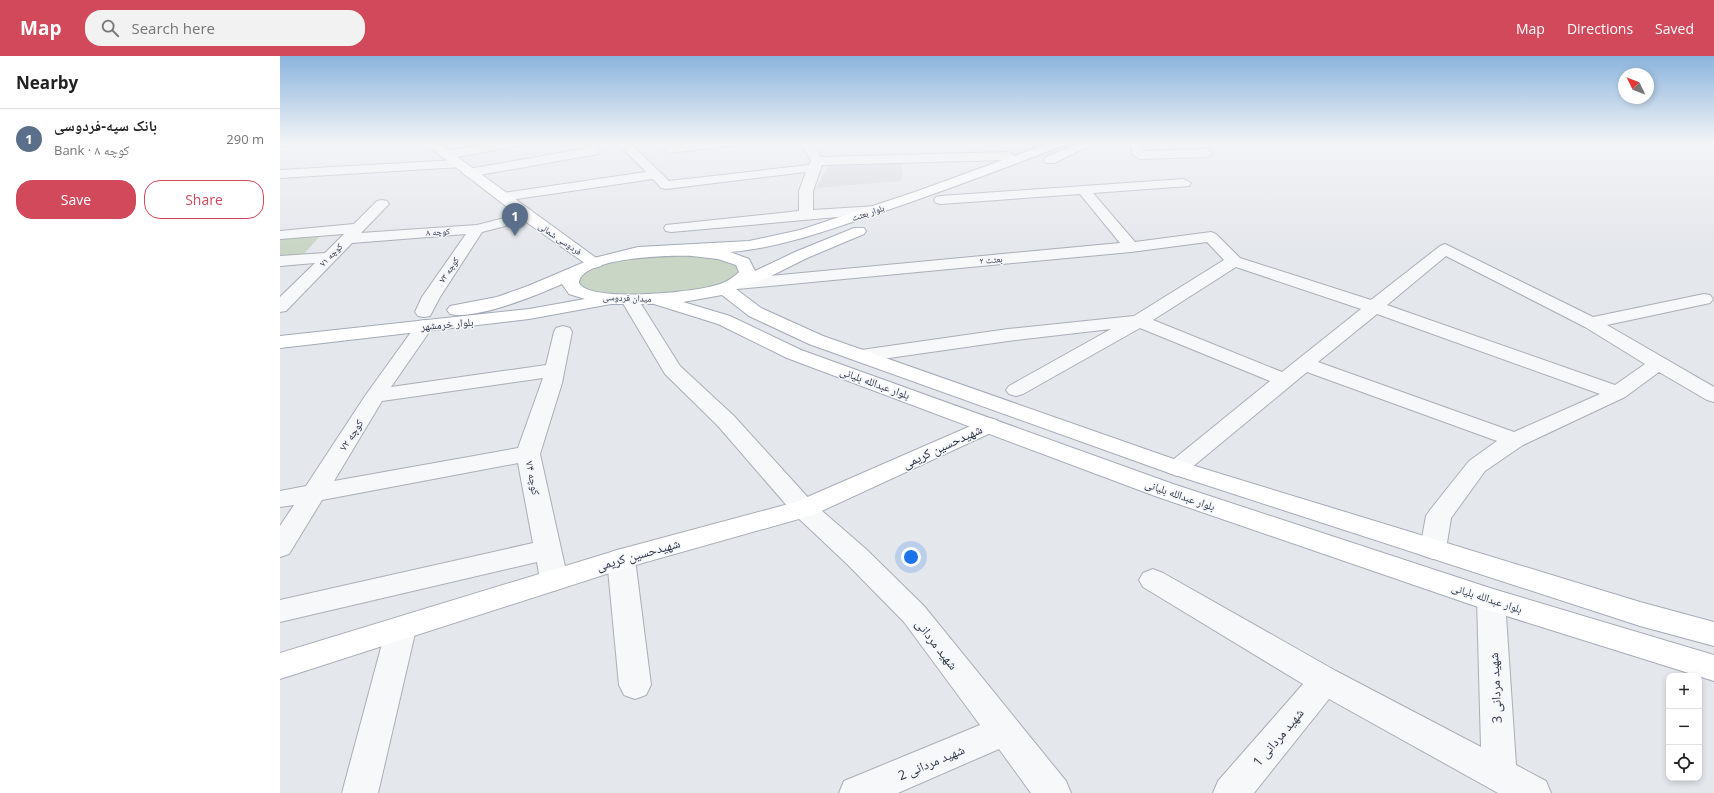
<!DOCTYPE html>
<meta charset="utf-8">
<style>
:root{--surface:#fff;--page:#f2f2f2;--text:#222;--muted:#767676;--line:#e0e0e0;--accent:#d1495b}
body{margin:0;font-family:"Open Sans","Noto Naskh Arabic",sans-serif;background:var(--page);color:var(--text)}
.controls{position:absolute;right:12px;bottom:12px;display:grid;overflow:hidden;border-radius:8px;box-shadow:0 2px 6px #0003}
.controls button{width:36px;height:36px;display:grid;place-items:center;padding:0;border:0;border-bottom:1px solid var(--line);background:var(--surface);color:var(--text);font:20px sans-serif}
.compass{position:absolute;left:1338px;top:12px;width:36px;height:36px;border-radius:50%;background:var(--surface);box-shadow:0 2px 6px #0003;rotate:313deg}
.you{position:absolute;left:631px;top:501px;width:14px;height:14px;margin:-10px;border:3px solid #fff;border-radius:50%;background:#1a73e8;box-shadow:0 0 0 6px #1a73e833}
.badge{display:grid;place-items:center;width:26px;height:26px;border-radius:50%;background:var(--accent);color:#fff;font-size:13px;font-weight:700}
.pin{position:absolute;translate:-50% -33px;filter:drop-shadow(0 1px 2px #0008)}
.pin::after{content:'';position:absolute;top:21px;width:14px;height:12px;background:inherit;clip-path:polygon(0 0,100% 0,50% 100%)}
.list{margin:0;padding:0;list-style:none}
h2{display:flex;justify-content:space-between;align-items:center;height:52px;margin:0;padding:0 16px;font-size:17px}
h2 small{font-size:13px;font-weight:400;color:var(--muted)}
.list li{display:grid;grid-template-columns:26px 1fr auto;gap:12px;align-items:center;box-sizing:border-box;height:60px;padding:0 16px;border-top:1px solid var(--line)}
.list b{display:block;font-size:15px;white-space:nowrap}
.list p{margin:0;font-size:13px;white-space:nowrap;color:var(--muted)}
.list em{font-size:13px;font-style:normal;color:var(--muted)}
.actions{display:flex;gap:8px;padding:12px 16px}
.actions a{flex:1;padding:9px 0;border:1px solid var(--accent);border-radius:16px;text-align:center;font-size:14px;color:var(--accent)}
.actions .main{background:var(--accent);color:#fff}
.icon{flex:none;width:22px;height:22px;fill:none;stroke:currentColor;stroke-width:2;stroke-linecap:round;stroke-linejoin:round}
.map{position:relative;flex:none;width:1434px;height:737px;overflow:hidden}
header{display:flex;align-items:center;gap:24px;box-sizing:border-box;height:56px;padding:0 20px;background:var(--accent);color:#fff}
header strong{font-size:19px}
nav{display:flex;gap:22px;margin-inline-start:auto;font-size:14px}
.search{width:280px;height:36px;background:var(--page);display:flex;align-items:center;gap:10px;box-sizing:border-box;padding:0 14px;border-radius:16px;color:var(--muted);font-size:15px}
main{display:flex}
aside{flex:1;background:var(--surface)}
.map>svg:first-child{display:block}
</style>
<header>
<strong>Map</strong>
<div class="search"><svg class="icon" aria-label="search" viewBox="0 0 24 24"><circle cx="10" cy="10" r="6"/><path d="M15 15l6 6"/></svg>Search here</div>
<nav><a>Map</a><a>Directions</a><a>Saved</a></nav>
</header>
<main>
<aside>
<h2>Nearby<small></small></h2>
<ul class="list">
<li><span class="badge" style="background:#5c6f8a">1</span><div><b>بانک سپه-فردوسی</b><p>Bank · کوچه ۸</p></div><em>290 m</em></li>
</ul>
<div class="actions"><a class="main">Save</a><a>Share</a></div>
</aside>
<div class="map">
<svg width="1434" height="737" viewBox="0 0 1434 737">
<rect width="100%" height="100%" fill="#e4e7ec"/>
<polygon fill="#d2d6de" points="623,104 621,125 536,132 550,107"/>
<g fill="#c9d6c5">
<polygon points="39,181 24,198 0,200 0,183"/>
<path d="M353,199L418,200L440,202L455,207L460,216C453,224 445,228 436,231C410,239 339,242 313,235C308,234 303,231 299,229L298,224L304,215Z"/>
</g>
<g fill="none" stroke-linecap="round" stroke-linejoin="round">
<defs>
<g id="street">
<polygon points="0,86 19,86 13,89 0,90"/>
<polygon points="220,86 248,86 242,89 166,103 160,99 166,95"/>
<polygon points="336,86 349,86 389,125 529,109 531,105 521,86 533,86 541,101 728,96 732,97 736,106 730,110 726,109 723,104 542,109 533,135 533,154 597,150 602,151 604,154 602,157 391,176 386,175 384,172 386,169 519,155 519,135 526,116 386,133 381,132 373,123 223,145 218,144 216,141 218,138 223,137 366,116"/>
<polygon points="421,86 463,86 457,89 390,97 384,93 390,89"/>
<polygon points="850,86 862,86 864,95 927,93 933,97 927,101 859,103 853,99"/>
<polygon points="314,91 318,92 320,95 318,98 188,121 182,117 188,113"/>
<polygon points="177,104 181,105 183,108 181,111 0,122 0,114"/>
<path d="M904,123L911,127L909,130L813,137L855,186L931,176L936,178L960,202L1091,244L1160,190L1165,188L1313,261L1424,238L1430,239L1433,243L1430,247L1327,269L1434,331V346L1427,344L1379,316L1345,341L1243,389L1205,415L1171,462L1166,493L1162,500L1153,503L1144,500L1140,493L1146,460L1150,454L1189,405L1217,385L1027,316L905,417L897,420L889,417L885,412L889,407L990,325L860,272L743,338L736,340L729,338L726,334L729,330L831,273L728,285L581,306L574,304L571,300L574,296L581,294L728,273L854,260L944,204L927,186L851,196L457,233L451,232L449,228L451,224L457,223L840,187L800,138L661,148L656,147L654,144L656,141L661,140ZM1166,200L1305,271L1365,308L1335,329L1107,249ZM956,211L1081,253L1002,316L873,264ZM1097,258L1320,338L1234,376L1038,306Z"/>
<polygon points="102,144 107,145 109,148 81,177 197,169 247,156 252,157 254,160 252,163 202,176 160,241 150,260 144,261 138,260 135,256 142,241 186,178 72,187 6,255 0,256 0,241 35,207 0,210 0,200 45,197 64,178 0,183 0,175 74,168 97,145"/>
<polygon points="350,239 356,240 400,310 454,360 533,447 587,494 644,550 786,725 791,737 751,737 719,693 618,737 559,737 564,725 700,669 624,566 567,508 515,459 438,370 385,318 341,244 344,240"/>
<path d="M145,264L151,265L154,269L111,331L266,309L274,276L276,272L283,270L290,272L292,276L282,327L260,398L288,524L284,531L274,535L264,531L260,524L257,506L0,566V544L253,487L238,407L42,444L9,498L0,501V470L14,449L0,451V435L26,430L85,340L139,265ZM263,322L238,392L54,425L102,345Z"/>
<polygon points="341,493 351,496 355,503 371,629 366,639 355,643 344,639 339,629 327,503 331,496"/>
<polygon points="873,513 883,517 1056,615 1201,691 1197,544 1201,536 1211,533 1221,536 1225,544 1236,709 1266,725 1271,737 1218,737 1049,643 974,737 933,737 938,725 1023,628 863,531 859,524 863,517"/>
<polygon points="121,561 131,565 136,573 98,737 62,737 106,573 111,565"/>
</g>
<g id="secondary">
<polygon points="143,86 157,86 323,207 321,210 315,212 309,210 249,168"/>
<polygon points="709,362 717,364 720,369 717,374 533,459 345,512 0,623 0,597 341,493 516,446"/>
</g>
<g id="primary">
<path d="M772,86H789L787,88C723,113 658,137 593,159C546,175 499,192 450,196L469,203L475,215L515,196L574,172H584L586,175L584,178L527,202L485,223L456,233L481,252L543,280L905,407L1360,546L1434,566V590L1360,570L889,417L529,288L469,260L442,239L403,246L450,260L521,294L893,428L1213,533L1434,599V625L1201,552L875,440L507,302L438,268L374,248H331L249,263L0,292V280L249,253L305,243L289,238L282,228C257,239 197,264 170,258L167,254L170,250L217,241L248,230L314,202L358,191L469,185L520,174L635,136ZM412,200L438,203L456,209L459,216C452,223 443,228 433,230C412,236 310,247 299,227C301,201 392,199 412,200Z"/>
<polygon points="801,86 817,86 774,107 766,107 764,104 766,101"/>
</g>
</defs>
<use href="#street" stroke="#a9aeb7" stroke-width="2"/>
<use href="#secondary" stroke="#a9aeb7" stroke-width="2"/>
<use href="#primary" stroke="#a3abb8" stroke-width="2"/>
<use href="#street" fill="#f7f8fa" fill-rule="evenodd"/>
<use href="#secondary" fill="#fff" fill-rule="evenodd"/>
<use href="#primary" fill="#fff" fill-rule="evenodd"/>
</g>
<linearGradient id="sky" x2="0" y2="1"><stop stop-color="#8bb4dd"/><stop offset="0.46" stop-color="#f3f4f6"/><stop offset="1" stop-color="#f3f4f6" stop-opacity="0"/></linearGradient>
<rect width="1434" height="189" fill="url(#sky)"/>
<g text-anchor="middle" stroke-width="3" stroke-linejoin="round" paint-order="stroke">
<g font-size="9" fill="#2b3445" stroke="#f4f6f9">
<text transform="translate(588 157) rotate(-19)" y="3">بلوار بعثت</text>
<text transform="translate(158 176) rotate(-4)" y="3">کوچه ۸</text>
<text transform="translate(280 183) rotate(34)" y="3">فردوسی شمالی</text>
<text transform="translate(51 199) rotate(-45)" y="3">کوچه ۷۱</text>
<text transform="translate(711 204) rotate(-5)" y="3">بعثت ۲</text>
<text transform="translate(169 214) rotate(-56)" y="3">کوچه ۷۳</text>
<text transform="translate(347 242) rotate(2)" y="3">میدان فردوسی</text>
</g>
<g font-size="11" fill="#2b3445" stroke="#f4f6f9">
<text transform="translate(167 268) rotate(-5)" y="4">بلوار خرمشهر</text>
<text transform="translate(595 327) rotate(20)" y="4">بلوار عبدالله بلیانی</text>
<text transform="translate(71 379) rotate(-57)" y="4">کوچه ۷۲</text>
<text transform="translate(253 422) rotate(79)" y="4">کوچه ۷۴</text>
<text transform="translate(900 439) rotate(19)" y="4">بلوار عبدالله بلیانی</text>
<text transform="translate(1207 542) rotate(18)" y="4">بلوار عبدالله بلیانی</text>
</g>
<g font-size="13" fill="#2b3445" stroke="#f4f6f9">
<text transform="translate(662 390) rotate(-25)" y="5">شهیدحسین کریمی</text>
<text transform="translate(358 498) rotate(-16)" y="5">شهیدحسین کریمی</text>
<text transform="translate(657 588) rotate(52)" y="5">شهید مردانی</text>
<text transform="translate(1215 632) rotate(-93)" y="5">شهید مردانی 3</text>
<text transform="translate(998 681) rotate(-50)" y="5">شهید مردانی 1</text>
<text transform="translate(651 706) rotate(-23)" y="5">شهید مردانی 2</text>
</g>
</g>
</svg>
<div class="controls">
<button>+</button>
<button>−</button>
<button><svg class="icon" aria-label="locate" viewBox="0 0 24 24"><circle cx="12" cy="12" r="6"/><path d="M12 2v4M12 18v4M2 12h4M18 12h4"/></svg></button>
</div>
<svg class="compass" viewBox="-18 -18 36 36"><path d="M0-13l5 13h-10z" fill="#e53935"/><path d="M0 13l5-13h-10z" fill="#767676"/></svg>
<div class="you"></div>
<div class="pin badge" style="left:235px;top:180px;background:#5c6f8a">1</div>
</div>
</main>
